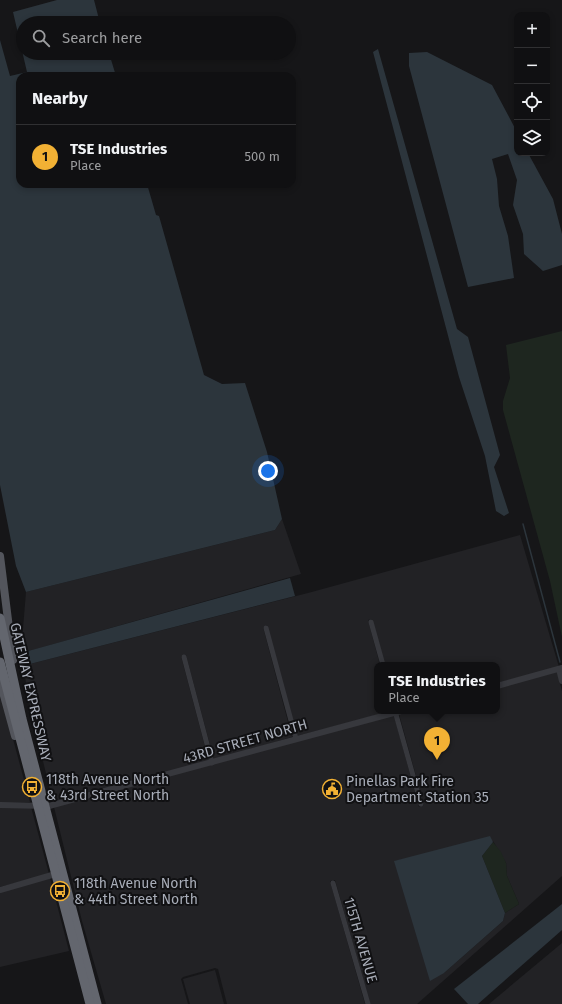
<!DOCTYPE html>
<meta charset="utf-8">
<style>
:root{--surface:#101012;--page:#19191b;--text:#f1f3f6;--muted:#9c9d9f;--line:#303032;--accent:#f2b134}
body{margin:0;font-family:"Fira Sans",sans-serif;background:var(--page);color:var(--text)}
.controls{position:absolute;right:12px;top:12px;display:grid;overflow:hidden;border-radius:8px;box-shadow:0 2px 6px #0003}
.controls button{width:36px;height:36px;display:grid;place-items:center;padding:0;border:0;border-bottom:1px solid var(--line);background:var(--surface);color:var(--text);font:20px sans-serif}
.you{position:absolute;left:268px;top:471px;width:14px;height:14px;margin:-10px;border:3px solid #fff;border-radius:50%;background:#1a73e8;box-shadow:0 0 0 6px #1a73e833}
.badge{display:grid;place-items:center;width:26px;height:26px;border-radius:50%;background:var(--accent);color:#111;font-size:13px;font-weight:700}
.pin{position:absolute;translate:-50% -33px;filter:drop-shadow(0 1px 2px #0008)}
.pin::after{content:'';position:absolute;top:21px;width:14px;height:12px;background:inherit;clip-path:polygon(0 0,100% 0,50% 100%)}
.popup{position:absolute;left:374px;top:662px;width:126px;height:52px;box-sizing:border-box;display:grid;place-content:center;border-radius:8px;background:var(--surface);filter:drop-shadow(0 1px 3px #0005);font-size:13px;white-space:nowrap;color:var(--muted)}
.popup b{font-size:15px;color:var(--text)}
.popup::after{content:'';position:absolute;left:50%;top:100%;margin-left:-8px;border:8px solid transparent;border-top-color:var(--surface)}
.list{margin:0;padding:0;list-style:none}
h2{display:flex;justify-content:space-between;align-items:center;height:52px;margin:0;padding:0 16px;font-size:17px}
h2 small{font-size:13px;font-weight:400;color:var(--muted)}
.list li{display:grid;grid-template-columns:26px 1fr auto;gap:12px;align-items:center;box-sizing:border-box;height:64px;padding:0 16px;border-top:1px solid var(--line)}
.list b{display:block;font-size:15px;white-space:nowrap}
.list p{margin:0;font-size:13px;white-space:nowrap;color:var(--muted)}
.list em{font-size:13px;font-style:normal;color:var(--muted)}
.icon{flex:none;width:22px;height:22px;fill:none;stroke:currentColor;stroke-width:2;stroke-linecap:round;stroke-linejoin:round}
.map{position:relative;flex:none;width:562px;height:1004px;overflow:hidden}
.search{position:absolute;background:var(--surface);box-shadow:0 2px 6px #0003;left:16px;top:16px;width:280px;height:44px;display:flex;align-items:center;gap:10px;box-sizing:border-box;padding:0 14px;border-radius:22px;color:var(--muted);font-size:15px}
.panel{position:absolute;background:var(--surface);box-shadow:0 2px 6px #0003;left:16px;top:72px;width:280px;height:116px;border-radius:12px}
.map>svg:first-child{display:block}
</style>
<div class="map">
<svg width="562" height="1004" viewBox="0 0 562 1004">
<rect width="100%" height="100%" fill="#161618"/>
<g fill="#222225" fill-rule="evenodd">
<polygon points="282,519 301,574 22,653 26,665 308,593 520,535 559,667 497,683 497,665 385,665 372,619 368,620 380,665 377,665 377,711 392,711 297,736 267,625 263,627 292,737 214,760 186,655 181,656 209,762 53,802 31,712 21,653 26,592 275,530"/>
<path d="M557,672L562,691V876L417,1004H370L335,880L330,881L365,1004H227L218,969L215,968L183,977L181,979L188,1004H106L82,921L54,807L394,715L419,807L424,805L399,714L410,711H497V688ZM493,841L506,863L507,876L519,904L505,913L503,921L444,973L395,861Z"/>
<polygon points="0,691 30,802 0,803"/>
<polygon points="0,807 31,807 49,874 0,887"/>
<polygon points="50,878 69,951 0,967 0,892"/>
<polygon points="562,943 562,1004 489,1004"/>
<polygon points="215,970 224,1004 190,1004 183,979"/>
</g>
<g fill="#1e261f">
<polygon points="562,331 562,637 550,581 503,410 503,401 510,378 506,345"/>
<polygon points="493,842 501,852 506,863 507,876 519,904 505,913 482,856"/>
</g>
<g fill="#2c353c">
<polygon points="57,0 94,0 100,23 23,23 23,53 109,53 116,76 20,76 20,184 147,184 156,215 159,216 204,375 222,384 245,383 267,452 282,519 275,530 26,592 16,566 0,485 0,40 10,76 27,72 13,12"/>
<polygon points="378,49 457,329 468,337 500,455 494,467 509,513 504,516 496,511 485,456 459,377 373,52"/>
<polygon points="427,52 492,85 517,132 517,153 528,153 553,199 562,234 562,265 543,271 524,254 523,234 513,205 517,180 508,154 492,159 497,179 499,206 508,236 514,278 468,287 409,66 409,53"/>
<polygon points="290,578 295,596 26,665 21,653"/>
<polygon points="490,836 493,842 482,856 505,913 503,921 444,973 430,981 394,861"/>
<polygon points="562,904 562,930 478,1004 468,1004 454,989"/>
</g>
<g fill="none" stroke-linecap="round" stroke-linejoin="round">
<polyline stroke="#2c353c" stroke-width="1.5" points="523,524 560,662"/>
<g stroke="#37383d" stroke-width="5">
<polyline points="371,622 383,665"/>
<polyline points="266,628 296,739"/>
<polyline points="184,657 212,763"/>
<polyline points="395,711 421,804"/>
<polyline points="333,883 368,1004"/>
</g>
<g stroke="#37383d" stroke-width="6">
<polyline points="559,669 562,681"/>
<polyline points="497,686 562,668"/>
<polyline points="0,805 49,806 401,711"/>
<polyline points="0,890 52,875"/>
</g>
<g stroke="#53555c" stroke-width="8">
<polyline points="0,556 13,660"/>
<polyline points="0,681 15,736"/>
</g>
<g stroke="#63666e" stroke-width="9">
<polyline points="0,618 22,719 97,1004"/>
<polyline points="0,662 90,1004"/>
</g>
</g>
<defs>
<symbol id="bus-ring" viewBox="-11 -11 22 22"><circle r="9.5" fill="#111113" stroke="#f2b134" stroke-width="1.5"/><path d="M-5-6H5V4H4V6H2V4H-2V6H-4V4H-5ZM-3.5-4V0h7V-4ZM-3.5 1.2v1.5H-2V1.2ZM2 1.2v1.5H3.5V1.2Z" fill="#f2b134"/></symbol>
<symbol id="civic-ring" viewBox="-11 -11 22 22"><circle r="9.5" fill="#111113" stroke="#f2b134" stroke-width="1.5"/><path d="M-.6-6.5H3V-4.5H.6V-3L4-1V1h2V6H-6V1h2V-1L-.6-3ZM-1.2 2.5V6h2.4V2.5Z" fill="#f2b134"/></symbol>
</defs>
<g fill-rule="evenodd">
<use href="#bus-ring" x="21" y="776" width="22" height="22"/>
<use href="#civic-ring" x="321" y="778" width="22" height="22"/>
<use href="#bus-ring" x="49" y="880" width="22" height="22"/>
</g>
<g text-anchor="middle" stroke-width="4" stroke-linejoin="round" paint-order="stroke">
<g font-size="14" fill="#a8adb8" stroke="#111113">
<text transform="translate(31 692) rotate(77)" y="5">GATEWAY EXPRESSWAY</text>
<text transform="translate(245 741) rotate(-16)" y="5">43RD STREET NORTH</text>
<text transform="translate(361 940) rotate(74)" y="5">115TH AVENUE</text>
</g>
<g font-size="14" fill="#a8adb8" stroke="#111113" text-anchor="start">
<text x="46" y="784">118th Avenue North<tspan x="46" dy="16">&amp; 43rd Street North</tspan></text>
<text x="346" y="786">Pinellas Park Fire<tspan x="346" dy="16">Department Station 35</tspan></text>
<text x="74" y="888">118th Avenue North<tspan x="74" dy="16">&amp; 44th Street North</tspan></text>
</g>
</g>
</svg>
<div class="controls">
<button>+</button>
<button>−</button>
<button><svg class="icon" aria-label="locate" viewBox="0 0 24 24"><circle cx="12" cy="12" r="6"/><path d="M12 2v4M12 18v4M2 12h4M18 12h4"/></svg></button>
<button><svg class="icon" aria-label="layers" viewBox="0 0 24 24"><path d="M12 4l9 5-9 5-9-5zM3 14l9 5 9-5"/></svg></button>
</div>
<div class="you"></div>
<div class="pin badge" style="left:437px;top:760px">1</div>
<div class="popup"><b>TSE Industries</b>Place</div>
<div class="search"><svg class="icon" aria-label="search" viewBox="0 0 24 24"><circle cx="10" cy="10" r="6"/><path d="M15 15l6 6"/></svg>Search here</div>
<section class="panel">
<h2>Nearby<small></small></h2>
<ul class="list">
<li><span class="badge">1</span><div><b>TSE Industries</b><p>Place</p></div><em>500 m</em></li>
</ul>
</section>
</div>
